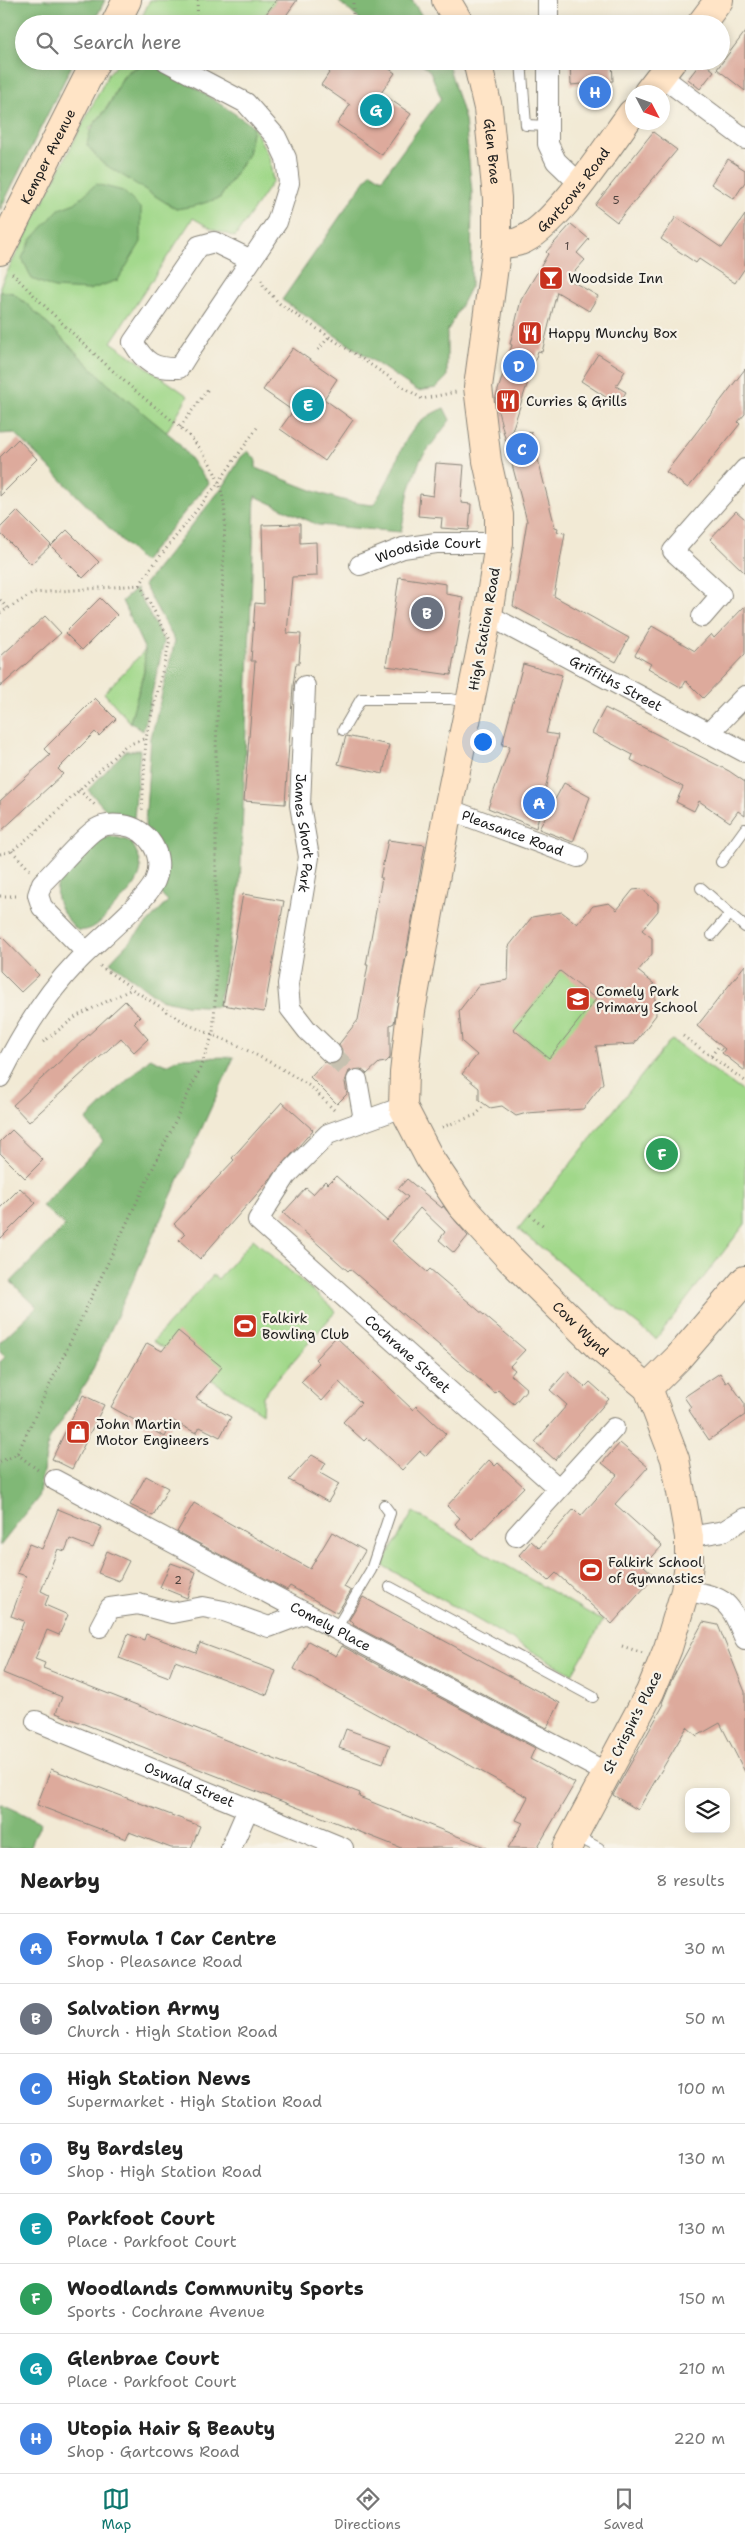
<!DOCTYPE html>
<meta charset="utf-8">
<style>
:root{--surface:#fff;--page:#f6f6f6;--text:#222;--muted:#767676;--line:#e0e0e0;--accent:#0f766e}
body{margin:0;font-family:"Shantell Sans",sans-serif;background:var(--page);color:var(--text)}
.controls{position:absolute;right:15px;bottom:15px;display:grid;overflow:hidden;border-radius:10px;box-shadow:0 2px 8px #0003}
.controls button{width:45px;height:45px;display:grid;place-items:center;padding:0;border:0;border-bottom:1px solid var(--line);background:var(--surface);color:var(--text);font:25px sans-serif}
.compass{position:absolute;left:625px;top:85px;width:45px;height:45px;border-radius:50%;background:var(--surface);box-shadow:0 2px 8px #0003;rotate:131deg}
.you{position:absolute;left:482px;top:741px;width:18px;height:18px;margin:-12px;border:4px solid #fff;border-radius:50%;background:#1a73e8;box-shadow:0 0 0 8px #1a73e833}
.badge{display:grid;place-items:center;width:32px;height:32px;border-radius:50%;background:var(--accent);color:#fff;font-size:16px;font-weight:700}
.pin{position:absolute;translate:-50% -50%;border:2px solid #fff;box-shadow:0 1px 5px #0006}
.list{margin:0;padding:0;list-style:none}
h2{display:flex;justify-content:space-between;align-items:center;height:65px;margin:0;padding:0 20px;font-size:21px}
h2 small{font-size:16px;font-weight:400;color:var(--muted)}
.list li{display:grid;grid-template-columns:32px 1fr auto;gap:15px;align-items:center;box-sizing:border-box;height:70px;padding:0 20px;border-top:1px solid var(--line)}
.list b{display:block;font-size:19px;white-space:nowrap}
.list p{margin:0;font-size:16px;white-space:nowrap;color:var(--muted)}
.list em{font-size:16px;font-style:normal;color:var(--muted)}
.icon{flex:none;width:28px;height:28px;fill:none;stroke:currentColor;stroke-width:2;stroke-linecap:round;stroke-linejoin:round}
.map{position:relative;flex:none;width:745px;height:1848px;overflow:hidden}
.search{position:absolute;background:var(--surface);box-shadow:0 2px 8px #0003;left:15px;right:15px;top:15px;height:55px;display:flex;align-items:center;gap:12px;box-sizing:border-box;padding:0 18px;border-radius:28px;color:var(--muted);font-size:19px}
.sheet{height:625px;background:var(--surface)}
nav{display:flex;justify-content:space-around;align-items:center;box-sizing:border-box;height:70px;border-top:1px solid var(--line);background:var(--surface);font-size:14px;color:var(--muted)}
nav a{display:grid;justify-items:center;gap:2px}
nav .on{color:var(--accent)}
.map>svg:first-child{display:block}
</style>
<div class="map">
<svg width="745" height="1848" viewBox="0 0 745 1848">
<rect width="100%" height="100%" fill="#f7f3e8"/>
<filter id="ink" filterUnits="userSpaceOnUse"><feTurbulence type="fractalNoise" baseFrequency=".02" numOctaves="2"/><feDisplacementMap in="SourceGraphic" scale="10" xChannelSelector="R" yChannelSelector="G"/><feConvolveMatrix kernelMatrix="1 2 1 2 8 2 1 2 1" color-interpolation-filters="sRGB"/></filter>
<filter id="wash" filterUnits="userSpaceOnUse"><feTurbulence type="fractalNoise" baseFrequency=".0096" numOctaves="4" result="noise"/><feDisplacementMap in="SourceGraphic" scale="20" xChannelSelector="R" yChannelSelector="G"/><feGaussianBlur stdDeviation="1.12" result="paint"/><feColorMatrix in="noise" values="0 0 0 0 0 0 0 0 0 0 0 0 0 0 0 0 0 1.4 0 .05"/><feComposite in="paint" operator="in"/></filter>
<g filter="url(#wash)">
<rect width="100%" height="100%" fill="#f2ead5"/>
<g fill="#a1d88a" stroke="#5e7a53">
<polygon points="150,0 276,0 259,24 144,24 141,19"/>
<path d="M121,61L151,63C119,70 123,79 109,104C104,113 96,121 89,129L155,195L176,209L220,198L248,154L253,126L269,157L273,181L235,237L212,229L193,218L111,342L188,396L166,433L109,385L28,305L13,293L0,291V286L109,73Z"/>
<polygon points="145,650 144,671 130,722 104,693"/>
<polygon points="554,962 611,985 548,1077 543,1053 520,1034 509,1046 509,1020 522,1018 555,976"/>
<polygon points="672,1040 745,1093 745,1224 656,1339 518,1229 668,1043"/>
<polygon points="253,1239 336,1311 263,1396 262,1413 153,1341 213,1275 218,1279"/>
<polygon points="413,1512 603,1621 572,1674 382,1565"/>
</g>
<g fill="#80b876" stroke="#4e6a49">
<polygon points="0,0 105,0 93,24 24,24 24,61 74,61 0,210"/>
<polygon points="337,0 412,0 427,24 365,24"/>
<polygon points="417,61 447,61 465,120 472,193 471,286 447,332 447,377 436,388 418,391 282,300 371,172 382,179 441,98 430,71"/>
<path d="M151,63L190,84L253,126L248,154L220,198L195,206L176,209L101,162L87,145C91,121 98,123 109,105C124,80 118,71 151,63Z"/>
<polygon points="96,184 123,191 141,209 141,242 118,280 89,290 54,288 32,279 22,258 31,240 59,209 75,203"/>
<polygon points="0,291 13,293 28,305 109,385 176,440 209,483 143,562 15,433 0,434"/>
<path d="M444,408L450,420L420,460L409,491L401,532L318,525L255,496L240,885L218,1007L186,1005L160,999L110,962L168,901L158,891L145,825L151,738L175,641L144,585L225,484L241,457L248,451L256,460V468C295,483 332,502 374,505C380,493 388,482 393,469C405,440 412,421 444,408Z"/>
<polygon points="136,589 164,642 143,731 130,722 144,672 145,650 122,601"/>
<polygon points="140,750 134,818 107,811 88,790 125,751"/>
<path d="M112,836C117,838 126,839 130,842C134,845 136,851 138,856C148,877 128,893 114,907C104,918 94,933 77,930C63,915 50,898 60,878L99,840Z"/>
<polygon points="234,1057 88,1380 49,1440 38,1498 0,1546 0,1362 5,1357 0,1352 0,1342 37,1307 11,1282 65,1226 42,1206 103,1141 86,1120 150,1058 166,1065 180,1058"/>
<polygon points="0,1803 41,1822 30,1848 0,1848"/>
</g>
<g id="blocks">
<g fill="#ddaa9c" fill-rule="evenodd">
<polygon points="276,0 297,0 280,24 259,24"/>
<polygon points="745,32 745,91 717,69"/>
<polygon points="337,61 378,61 395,73 381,93 411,114 382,155 337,124 350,105 321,85"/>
<polygon points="570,61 612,61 613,81 571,85"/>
<polygon points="702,61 714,71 700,89 688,79"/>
<polygon points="653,132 677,150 617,222 595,205"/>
<polygon points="728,159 745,170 745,182 734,199 711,184"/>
<polygon points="745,215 745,268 735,283 699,259 696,263 661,239 676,217 722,248"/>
<polygon points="571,224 589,239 577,253 585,260 568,279 598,296 589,311 557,292 542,352 538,351 510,437 531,432 555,527 558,528 557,532 565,533 554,596 629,638 616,662 513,606 527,521 495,400 512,345 510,344 521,300 548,254 546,252"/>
<polygon points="293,348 337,379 324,399 353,420 325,461 280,429 293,411 263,390"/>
<polygon points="598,354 625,371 616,386 626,392 618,405 581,381"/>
<polygon points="745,369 745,414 738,422 740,424 688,488 666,472"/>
<polygon points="18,439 37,459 0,496 0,457"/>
<polygon points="436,463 464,465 461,503 471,504 469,530 441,528 442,518 418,516 420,494 433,496"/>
<polygon points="17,511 51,545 31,564 0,533 0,528"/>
<polygon points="736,511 745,519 745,573 710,539"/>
<polygon points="300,524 300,543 316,542 317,576 292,577 287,633 301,634 299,664 296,664 293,686 285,804 244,801 255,661 251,661 255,603 264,604 262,525"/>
<polygon points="67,530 99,562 83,578 51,546"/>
<polygon points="399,577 446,584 446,594 463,597 451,675 386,666"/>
<polygon points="100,598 117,615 82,650 65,633"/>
<polygon points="745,606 745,654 703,698 686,681 682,688 648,668 651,664 635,655 652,626 695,651 711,634 714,638"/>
<polygon points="45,616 61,633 0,687 0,657"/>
<polygon points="523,664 562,675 546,733 558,735 536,828 488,808 510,746 502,745"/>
<polygon points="95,698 116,719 99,736 95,732 58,769 63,774 0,832 0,801 50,755 44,749"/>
<polygon points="605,708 729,771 745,782 745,816 738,811 730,822 699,801 694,811 676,802 683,787 631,760 633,755 592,733"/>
<polygon points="346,736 389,745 383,774 338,764"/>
<polygon points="564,783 590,797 573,842 539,829"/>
<polygon points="388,840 425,845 394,1023 390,1025 390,1058 386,1062 379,1063 367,1074 361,1069 349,1071 345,1082 347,1094 337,1104 310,1077 324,1062 334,1064 340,1061 342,1050 339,1044 358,1020 368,965 366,965 382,878 380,878"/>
<path d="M642,889L658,903V911L642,930L652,938V954L638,971L654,984L656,1015L634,1044L596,1046L603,1083L583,1109L527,1113L516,1116L502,1106L490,1108L479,1100V1088L462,1074L477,1055L462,1042L459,1011L479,985L508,980L509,946L532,917L562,912L577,924L593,906L609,903L617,910L633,890ZM560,971L596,999L549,1058L513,1029Z"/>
<polygon points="243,894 284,901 264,1012 223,1005"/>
<polygon points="0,935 39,975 21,992 0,971"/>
<polygon points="745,965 745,1071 722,1053 725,1049 697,1026"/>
<polygon points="125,1001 140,1017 134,1023 148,1039 134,1052 121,1038 29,1122 13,1105"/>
<polygon points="282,1102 313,1130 200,1259 179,1240 185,1234 174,1224 234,1160 232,1158"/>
<polygon points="12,1130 43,1160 25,1178 0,1153 0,1142"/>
<polygon points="336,1176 387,1221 408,1197 398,1189 407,1179 442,1208 443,1206 468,1236 454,1253 439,1240 445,1232 420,1208 392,1241 427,1272 430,1269 525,1350 510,1366 515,1370 511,1375 527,1389 514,1404 498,1390 495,1393 350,1269 348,1271 283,1213 306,1188 313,1194 325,1181 328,1184"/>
<polygon points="20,1188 36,1203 0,1239 0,1208"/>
<polygon points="178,1331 222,1367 196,1398 231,1417 220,1437 200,1427 196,1433 173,1421 165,1437 111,1407 147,1343 162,1351"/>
<polygon points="336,1337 413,1410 416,1406 446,1434 426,1456 420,1451 402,1470 367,1438 364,1441 343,1422 361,1403 339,1382 322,1401 301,1382 319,1363 315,1359"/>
<polygon points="567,1371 585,1387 590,1382 609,1399 555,1460 535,1442 567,1405 550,1390"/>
<polygon points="720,1373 726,1383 729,1381 745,1404 745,1415 709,1440 688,1409 691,1407 684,1397"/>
<polygon points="83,1395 104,1405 72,1469 52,1459"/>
<polygon points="620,1443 648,1467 615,1504 662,1546 644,1566 655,1576 612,1624 556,1573 548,1581 519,1555 531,1541 539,1548 574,1509 581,1516 617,1475 602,1463"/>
<polygon points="312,1455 326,1463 320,1473 339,1484 328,1502 289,1480"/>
<polygon points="489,1460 495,1466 498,1463 524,1487 473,1540 455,1524 460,1518 447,1506"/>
<polygon points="146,1476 168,1488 153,1516 130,1505"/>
<polygon points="194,1503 310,1569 332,1532 365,1551 344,1587 351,1591 337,1613 290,1586 287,1590 177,1532"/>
<polygon points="58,1509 102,1527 93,1548 70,1539 65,1551 58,1549 41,1591 49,1595 45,1605 68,1615 59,1635 47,1630 35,1659 45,1663 43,1668 360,1793 359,1797 487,1848 401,1848 56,1713 62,1697 3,1673 24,1621 11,1616 26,1576 17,1573 29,1544 42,1549"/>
<polygon points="107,1551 129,1561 119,1581 98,1573"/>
<polygon points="171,1563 196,1572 187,1598 160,1587"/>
<polygon points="363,1597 560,1703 547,1728 353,1625 354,1623 349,1620"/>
<polygon points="703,1622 718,1625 745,1692 745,1772 720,1723 697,1736 687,1727 638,1810 613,1795 664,1704 662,1703 672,1679"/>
<polygon points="128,1634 144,1640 146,1634 196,1653 200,1643 276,1671 267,1695 175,1661 169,1677 119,1658"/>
<polygon points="308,1641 336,1656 342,1646 535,1748 530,1759 575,1783 537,1848 508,1848 523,1823 516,1820 528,1797 294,1669"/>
<polygon points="346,1729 390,1745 383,1763 339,1748"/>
<polygon points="51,1769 200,1826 191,1848 171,1848 129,1832 126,1839 37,1805"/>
</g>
</g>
</g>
<g filter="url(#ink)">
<use href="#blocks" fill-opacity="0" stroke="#878378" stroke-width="1"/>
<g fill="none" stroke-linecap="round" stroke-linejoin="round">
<polyline stroke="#c7c1b0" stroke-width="20" stroke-dasharray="20 10" stroke-linecap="butt" points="331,1053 357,1080"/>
<defs>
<g id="lane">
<polyline points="521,61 526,125 548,126"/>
<polyline points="343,730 361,699 451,699 469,703"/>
<polyline points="721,862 745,829"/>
<polyline points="701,888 745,927"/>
<polyline points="712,935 730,914"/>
<polyline points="390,1587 593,1697"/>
<polyline points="336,1629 371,1570 390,1513 384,1505"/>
<polyline points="576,1836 599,1848"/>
</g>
<g id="street">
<polyline points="548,24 548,0"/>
<path d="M166,61L246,103L276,137L286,158L289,183L277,222L189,352L179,368C154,369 145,363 133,342L199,246L214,242L251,260"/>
<polyline points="548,61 548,144 556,161 581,185"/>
<polyline points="661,76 745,139"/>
<path id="s1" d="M360,565L403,548L436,543H499"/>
<path id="s2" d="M488,615L745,752"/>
<polyline points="702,617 721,595 673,551 745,469"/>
<path id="s3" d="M305,686L300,805L309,857L288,984L290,1008L307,1030L331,1053"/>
<polyline points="708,734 745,696"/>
<path id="s4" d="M448,809L578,857"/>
<path d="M0,1077C20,1037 45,995 76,963C94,943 146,902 155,881C166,855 148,828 122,825C114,824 103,824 96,829C82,838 56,870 42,883L38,895L42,907L86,952"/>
<polyline points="357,1080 364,1120"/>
<path id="s5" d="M403,1107L328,1134L286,1176L258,1220L558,1488"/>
<path id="s6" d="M55,1480L607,1773"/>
<polyline points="516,1536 614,1428"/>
<polyline points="689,1537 724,1531 745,1518"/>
<path d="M685,1591C727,1596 730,1603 745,1639"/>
<polyline points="100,1627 110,1608 138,1604 172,1613 203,1607 224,1611 269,1627 306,1613"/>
<path id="s7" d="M36,1721L343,1848"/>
<polyline points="231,1848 248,1809"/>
</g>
<g id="secondary">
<polyline points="446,0 460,24"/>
<polyline points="115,24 127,0"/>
<polyline points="701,24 719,0"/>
<path id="s8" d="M477,61L488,108L497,198V244L478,387L487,461L499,515V543L488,615L448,809L411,1011L404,1073L403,1107L430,1159L461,1205L510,1259L600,1348L648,1388L675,1459L689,1537V1564L685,1591L668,1648L650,1692L567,1848"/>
<polyline points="648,92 672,61"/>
<path id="s9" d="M497,244C505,244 513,244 520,241C555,229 609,144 632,113"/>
<path id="s10" d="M0,251L96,61"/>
<polyline points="648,1388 678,1358 745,1280"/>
</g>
</defs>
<use href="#lane" stroke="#878378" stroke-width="12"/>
<use href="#street" stroke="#878378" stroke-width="22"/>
<use href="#secondary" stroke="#878378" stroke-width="30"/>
<g stroke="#878378" stroke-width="3" stroke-dasharray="1 4" stroke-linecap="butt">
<polyline points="197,0 198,24"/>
<polyline points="353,24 353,0"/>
<polyline points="261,280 264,287 280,304 422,399 456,392"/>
<polyline points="318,350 329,337"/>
<polyline points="180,427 208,389"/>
<polyline points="140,585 150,569 219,482 259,425"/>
<polyline points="140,585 170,640 146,738"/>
<polyline points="0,600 7,608"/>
<polyline points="0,613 34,593 140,585"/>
<polyline points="79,790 97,807"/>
<polyline points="12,851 30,870"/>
<polyline points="0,854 12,851 39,829 125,746 146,738 142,812"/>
<polyline points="0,896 20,896"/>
<polyline points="100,966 132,988"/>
<polyline points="683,1036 745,1081"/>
<polyline points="43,1042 77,1016 132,989 189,1025 237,1045 279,1067 311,1087 335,1111"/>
<polyline points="711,1056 718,1047 724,1051"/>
<polyline points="442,1127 476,1115 485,1105"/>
<polyline points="530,1215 544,1226"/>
<polyline points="17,1454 38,1470"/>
<path d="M0,1462L17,1454L199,1071L213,1034L216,987V749L225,520C225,494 217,471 201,450C182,424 154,408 131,387C89,350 49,311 10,271"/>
<polyline points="622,1646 643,1653"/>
</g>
<use href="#lane" stroke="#fff" stroke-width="10"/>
<use href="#street" stroke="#fff" stroke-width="20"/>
<use href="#secondary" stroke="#ffe4c6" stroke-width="28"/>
</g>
</g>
<defs>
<symbol id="bar-square" viewBox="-11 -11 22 22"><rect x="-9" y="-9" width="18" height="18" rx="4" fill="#c8321e" stroke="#f7f3e8"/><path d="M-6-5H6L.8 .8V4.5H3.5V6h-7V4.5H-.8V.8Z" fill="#fff"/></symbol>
<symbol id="restaurant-square" viewBox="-11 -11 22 22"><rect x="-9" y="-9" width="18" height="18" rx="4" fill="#c8321e" stroke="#f7f3e8"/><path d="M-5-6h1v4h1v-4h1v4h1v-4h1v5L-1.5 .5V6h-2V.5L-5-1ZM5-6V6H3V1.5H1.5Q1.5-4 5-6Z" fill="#fff"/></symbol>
<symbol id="school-square" viewBox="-11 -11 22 22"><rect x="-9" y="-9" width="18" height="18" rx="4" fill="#c8321e" stroke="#f7f3e8"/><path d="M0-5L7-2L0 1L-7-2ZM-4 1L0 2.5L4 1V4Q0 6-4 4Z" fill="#fff"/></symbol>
<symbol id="stadium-square" viewBox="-11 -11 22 22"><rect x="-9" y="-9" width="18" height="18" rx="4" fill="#c8321e" stroke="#f7f3e8"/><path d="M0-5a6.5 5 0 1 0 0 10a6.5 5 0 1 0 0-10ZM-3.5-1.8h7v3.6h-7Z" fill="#fff"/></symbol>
<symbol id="shop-square" viewBox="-11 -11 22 22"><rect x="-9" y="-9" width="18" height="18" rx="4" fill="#c8321e" stroke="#f7f3e8"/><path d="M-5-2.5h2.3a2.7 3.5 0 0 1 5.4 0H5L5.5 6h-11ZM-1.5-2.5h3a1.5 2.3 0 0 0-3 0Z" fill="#fff"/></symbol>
</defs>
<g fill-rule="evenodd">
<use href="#bar-square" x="537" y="264" width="28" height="28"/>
<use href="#restaurant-square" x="516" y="319" width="28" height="28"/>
<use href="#restaurant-square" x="494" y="387" width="28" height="28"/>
<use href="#school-square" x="564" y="985" width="28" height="28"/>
<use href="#stadium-square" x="231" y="1312" width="28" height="28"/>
<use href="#shop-square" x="64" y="1418" width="28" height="28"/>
<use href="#stadium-square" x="577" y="1556" width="28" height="28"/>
</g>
<g text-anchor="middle" stroke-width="4.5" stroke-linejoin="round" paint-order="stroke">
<g font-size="11" fill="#4c403c">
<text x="616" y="204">5</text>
<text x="567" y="250">1</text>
<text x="178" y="1584">2</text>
</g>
<g font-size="14" fill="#1c1c1c" stroke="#f7f3e8">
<text dy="5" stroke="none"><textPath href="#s8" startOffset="92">Glen Brae</textPath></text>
<text dy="5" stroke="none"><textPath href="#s10" startOffset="106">Kemper Avenue</textPath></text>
<text dy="5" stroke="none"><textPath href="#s9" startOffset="98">Gartcows Road</textPath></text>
<text dy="5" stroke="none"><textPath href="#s1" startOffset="71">Woodside Court</textPath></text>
<text transform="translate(484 629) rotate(-80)" y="5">High Station Road</text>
<text dy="5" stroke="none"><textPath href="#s2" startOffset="145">Griffiths Street</textPath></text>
<text dy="5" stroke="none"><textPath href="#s3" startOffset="148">James Short Park</textPath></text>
<text dy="5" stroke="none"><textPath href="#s4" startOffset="69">Pleasance Road</textPath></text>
<text dy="5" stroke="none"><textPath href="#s8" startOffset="1346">Cow Wynd</textPath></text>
<text dy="5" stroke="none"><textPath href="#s5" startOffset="392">Cochrane Street</textPath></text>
<text dy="5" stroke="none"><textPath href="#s6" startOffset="312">Comely Place</textPath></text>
<text transform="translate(632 1722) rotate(-63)" y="5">St Crispin's Place</text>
<text dy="5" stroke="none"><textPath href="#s7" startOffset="166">Oswald Street</textPath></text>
</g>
<g font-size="14" fill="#1c1c1c" stroke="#f7f3e8" text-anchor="start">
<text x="568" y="283">Woodside Inn</text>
<text x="548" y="338">Happy Munchy Box</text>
<text x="526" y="406">Curries &amp; Grills</text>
<text x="596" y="996">Comely Park<tspan x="596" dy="16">Primary School</tspan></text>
<text x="262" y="1323">Falkirk<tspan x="262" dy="16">Bowling Club</tspan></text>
<text x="96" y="1429">John Martin<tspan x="96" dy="16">Motor Engineers</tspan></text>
<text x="608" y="1567">Falkirk School<tspan x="608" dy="16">of Gymnastics</tspan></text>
</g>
</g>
</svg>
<div class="controls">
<button><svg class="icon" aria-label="layers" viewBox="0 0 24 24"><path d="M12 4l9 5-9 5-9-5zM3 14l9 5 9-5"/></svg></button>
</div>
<svg class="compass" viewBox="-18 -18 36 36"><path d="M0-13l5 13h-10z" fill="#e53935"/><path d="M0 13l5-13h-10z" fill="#767676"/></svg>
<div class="you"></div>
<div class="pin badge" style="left:539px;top:803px;background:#3f7fe0">A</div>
<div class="pin badge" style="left:427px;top:613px;background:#6b7280">B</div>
<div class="pin badge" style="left:522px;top:449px;background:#3f7fe0">C</div>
<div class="pin badge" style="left:519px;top:366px;background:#3f7fe0">D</div>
<div class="pin badge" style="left:308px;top:405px;background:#0f9aa8">E</div>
<div class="pin badge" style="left:662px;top:1154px;background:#2e9e5b">F</div>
<div class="pin badge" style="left:376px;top:110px;background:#0f9aa8">G</div>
<div class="pin badge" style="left:595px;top:92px;background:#3f7fe0">H</div>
<div class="search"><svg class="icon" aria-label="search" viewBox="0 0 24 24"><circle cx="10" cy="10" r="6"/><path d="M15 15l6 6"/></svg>Search here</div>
</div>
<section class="sheet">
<h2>Nearby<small>8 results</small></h2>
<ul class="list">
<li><span class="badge" style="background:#3f7fe0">A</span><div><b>Formula 1 Car Centre</b><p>Shop · Pleasance Road</p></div><em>30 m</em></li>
<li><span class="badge" style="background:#6b7280">B</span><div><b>Salvation Army</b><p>Church · High Station Road</p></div><em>50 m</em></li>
<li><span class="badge" style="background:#3f7fe0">C</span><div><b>High Station News</b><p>Supermarket · High Station Road</p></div><em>100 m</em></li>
<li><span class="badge" style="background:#3f7fe0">D</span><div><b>By Bardsley</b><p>Shop · High Station Road</p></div><em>130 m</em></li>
<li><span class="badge" style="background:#0f9aa8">E</span><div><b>Parkfoot Court</b><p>Place · Parkfoot Court</p></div><em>130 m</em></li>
<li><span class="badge" style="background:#2e9e5b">F</span><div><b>Woodlands Community Sports</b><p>Sports · Cochrane Avenue</p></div><em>150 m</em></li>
<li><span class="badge" style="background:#0f9aa8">G</span><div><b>Glenbrae Court</b><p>Place · Parkfoot Court</p></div><em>210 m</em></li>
<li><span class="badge" style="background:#3f7fe0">H</span><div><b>Utopia Hair &amp; Beauty</b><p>Shop · Gartcows Road</p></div><em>220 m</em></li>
</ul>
</section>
<nav>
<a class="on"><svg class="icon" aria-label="map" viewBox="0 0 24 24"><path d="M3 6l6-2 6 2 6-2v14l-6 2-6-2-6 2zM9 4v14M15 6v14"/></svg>Map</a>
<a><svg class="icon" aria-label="directions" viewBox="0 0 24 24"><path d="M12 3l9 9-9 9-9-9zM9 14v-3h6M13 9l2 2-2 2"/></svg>Directions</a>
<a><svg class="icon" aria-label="saved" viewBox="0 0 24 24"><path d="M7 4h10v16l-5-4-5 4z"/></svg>Saved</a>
</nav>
